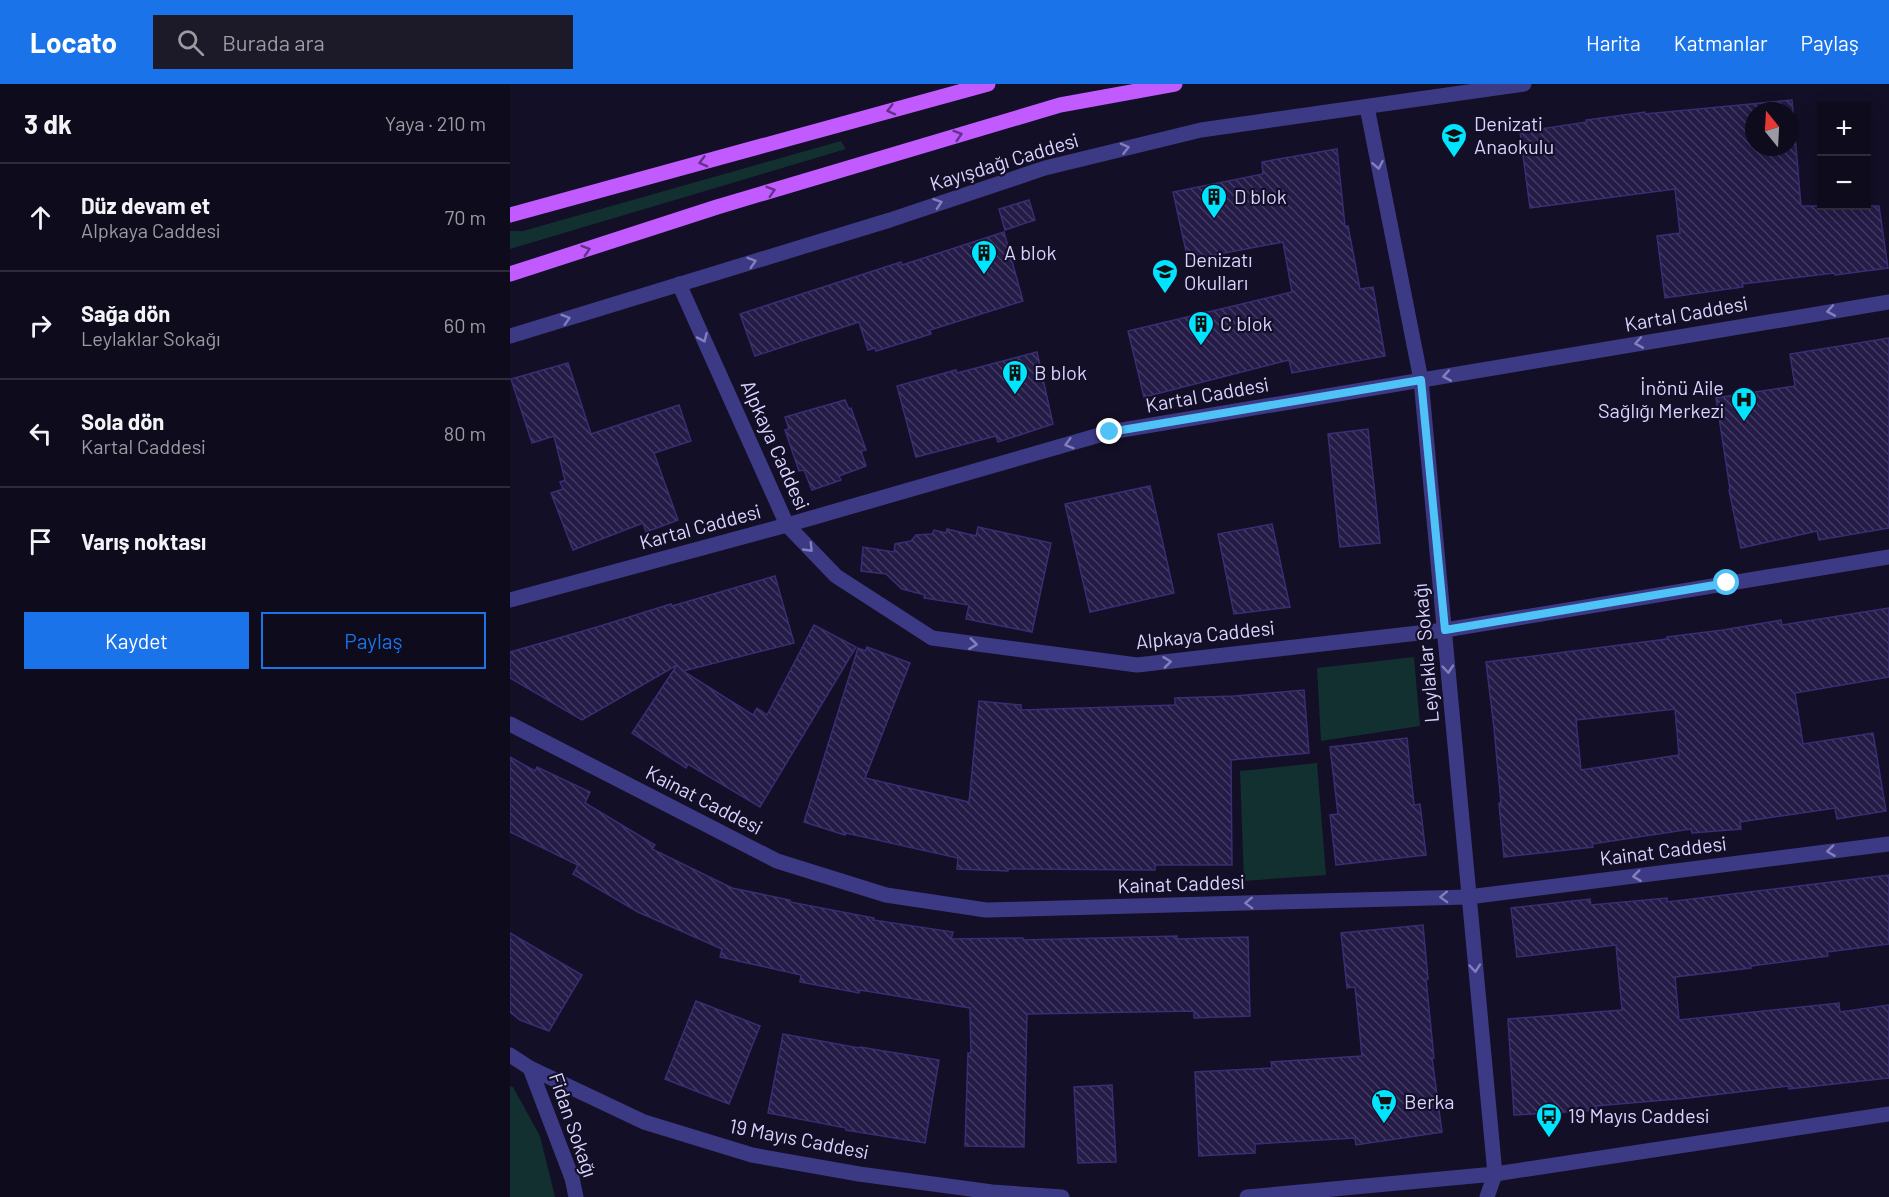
<!DOCTYPE html>
<html lang="tr">
<meta charset="utf-8">
<style>
:root{--surface:#0e0b1c;--page:#1c1929;--text:#f1f3f6;--muted:#9b9ba3;--line:#2e2b3b;--accent:#1a73e8}
body{margin:0;font-family:Barlow,sans-serif;background:var(--page);color:var(--text)}
.controls{position:absolute;right:18px;top:18px;display:grid;overflow:hidden;border-radius:0px;box-shadow:0 3px 15px #0003}
.controls button{width:54px;height:54px;display:grid;place-items:center;padding:0;border:0;border-bottom:2px solid var(--line);background:var(--surface);color:var(--text);font:30px sans-serif}
.compass{position:absolute;left:1235px;top:18px;width:54px;height:54px;border-radius:50%;background:var(--surface);box-shadow:0 3px 15px #0003;rotate:342deg}
.stop{position:absolute;width:18px;height:18px;margin:-14px;border:4px solid #4fc3f7;border-radius:50%;background:#fff}
.stop.end{background:#4fc3f7;border-color:#fff;box-shadow:0 2px 6px #0008}
.list{margin:0;padding:0;list-style:none}
h2{display:flex;justify-content:space-between;align-items:center;height:78px;margin:0;padding:0 24px;font-size:26px}
h2 small{font-size:20px;font-weight:400;color:var(--muted)}
.list li{display:grid;grid-template-columns:39px 1fr auto;gap:18px;align-items:center;box-sizing:border-box;height:108px;padding:0 24px;border-top:2px solid var(--line)}
.list b{display:block;font-size:22px;white-space:nowrap}
.list p{margin:0;font-size:20px;white-space:nowrap;color:var(--muted)}
.list em{font-size:20px;font-style:normal;color:var(--muted)}
.actions{display:flex;gap:12px;padding:18px 24px}
.actions a{flex:1;padding:14px 0;border:2px solid var(--accent);border-radius:0px;text-align:center;font-size:21px;color:var(--accent)}
.actions .main{background:var(--accent);color:#fff}
.icon{flex:none;width:33px;height:33px;fill:none;stroke:currentColor;stroke-width:2;stroke-linecap:round;stroke-linejoin:round}
.map{position:relative;flex:none;width:1379px;height:1113px;overflow:hidden}
header{display:flex;align-items:center;gap:36px;box-sizing:border-box;height:84px;padding:0 30px;background:var(--accent);color:#fff}
header strong{font-size:28px}
nav{display:flex;gap:33px;margin-inline-start:auto;font-size:21px}
.search{width:420px;height:54px;background:var(--page);display:flex;align-items:center;gap:15px;box-sizing:border-box;padding:0 21px;border-radius:0px;color:var(--muted);font-size:22px}
main{display:flex}
aside{flex:1;background:var(--surface)}
.map>svg:first-child{display:block}
</style>
<header>
<strong>Locato</strong>
<div class="search"><svg class="icon" aria-label="search" viewBox="0 0 24 24"><circle cx="10" cy="10" r="6"/><path d="M15 15l6 6"/></svg>Burada ara</div>
<nav><a>Harita</a><a>Katmanlar</a><a>Paylaş</a></nav>
</header>
<main>
<aside>
<h2>3 dk<small>Yaya · 210 m</small></h2>
<ul class="list">
<li><svg class="icon" aria-label="ahead" viewBox="0 0 24 24"><path d="M12 20V5M6 11l6-6 6 6"/></svg><div><b>Düz devam et</b><p>Alpkaya Caddesi</p></div><em>70 m</em></li>
<li><svg class="icon" aria-label="right" viewBox="0 0 24 24"><path d="M7 20v-9h11M14 6l5 5-5 5"/></svg><div><b>Sağa dön</b><p>Leylaklar Sokağı</p></div><em>60 m</em></li>
<li><svg class="icon" aria-label="left" viewBox="0 0 24 24"><path d="M17 20v-9H6M10 6l-5 5 5 5"/></svg><div><b>Sola dön</b><p>Kartal Caddesi</p></div><em>80 m</em></li>
<li><svg class="icon" aria-label="arrive" viewBox="0 0 24 24"><path d="M6 21V4h12l-3 4 3 4H6"/></svg><div><b>Varış noktası</b></div></li>
</ul>
<div class="actions"><a class="main">Kaydet</a><a>Paylaş</a></div>
</aside>
<div class="map">
<svg width="1379" height="1113" viewBox="0 0 1379 1113">
<defs>
<pattern id="building-back-hatch" width="6" height="6" patternUnits="userSpaceOnUse" patternTransform="scale(1.5)"><rect width="6" height="6" fill="#241b47"/><path d="M-1 5l2 2M0 0l6 6M5-1l2 2" fill="none" stroke="#433b63"/></pattern>
</defs>
<rect width="100%" height="100%" fill="#130f26"/>
<g fill="#12302f">
<polygon points="331,57 336,65 0,165 0,147 13,147"/>
<polygon points="904,573 910,642 811,657 807,584"/>
<polygon points="807,679 816,791 734,797 730,687"/>
<polygon points="0,1002 3,1003 30,1052 45,1113 0,1113"/>
</g>
<g fill="url(#building-back-hatch)" stroke="#3b2d73" stroke-width="1.5" fill-rule="evenodd">
<path d="M1282,16L1291,122H1369L1378,184L1325,191L1324,189L1232,200L1233,203L1155,214L1147,152L1170,149L1165,105L1020,124L1010,48L1077,38L1076,36L1135,28V30ZM1244,27H1280V63H1244Z"/>
<polygon points="827,65 835,142 838,142 850,205 863,203 875,272 782,289 779,276 634,313 618,247 782,208 773,158 678,176 663,108 753,90 752,78"/>
<polygon points="519,116 525,136 495,146 489,125"/>
<polygon points="494,148 513,217 420,246 421,250 366,267 365,264 358,266 349,238 245,272 230,230 391,178 392,181"/>
<polygon points="1379,254 1379,444 1309,456 1307,447 1231,464 1219,406 1220,405 1206,314 1285,302 1280,270"/>
<polygon points="527,268 543,340 488,358 486,352 406,373 387,302 446,286 447,289"/>
<polygon points="58,279 81,350 169,321 181,357 144,369 168,436 136,448 133,439 63,466 41,409 53,405 50,398 55,396 44,352 22,359 1,295"/>
<polygon points="335,316 339,325 341,324 356,366 351,367 356,382 329,392 331,396 302,406 294,386 289,387 275,346 279,345 275,333"/>
<polygon points="858,345 870,459 830,463 818,350"/>
<polygon points="640,402 664,509 580,528 555,420"/>
<polygon points="762,440 780,523 724,530 708,450"/>
<polygon points="468,443 541,459 522,548 456,535 459,521 414,514 415,511 392,505 376,490 351,487 353,463 384,468 385,460 401,457 406,451 422,450 424,446 436,449 437,445 466,452"/>
<polygon points="265,492 284,559 173,587 243,631 247,624 257,631 304,541 346,563 250,723 178,680 176,684 122,649 167,581 72,636 0,594 0,568 87,543 161,520 162,522"/>
<path d="M1379,524V593L1285,609L1293,660L1363,649L1376,727L1327,735L1325,724L1230,738L1231,745L1182,749L1181,745L1082,760L1083,763L994,773L989,719H991L984,644L976,578L1157,555V553L1213,546L1271,536L1272,541ZM1165,625L1169,671L1071,686L1066,636Z"/>
<polygon points="357,563 400,579 355,694 459,718 469,617 511,621 511,626 665,621 665,614 724,612 794,606 799,669 721,676 722,781 645,781 645,786 498,785 498,787 447,785 448,774 336,749 335,751 294,738 348,564 355,567"/>
<polygon points="897,654 904,721 910,720 916,771 826,781 820,731 828,730 820,663"/>
<polygon points="0,673 25,687 27,683 80,708 75,719 145,761 142,765 222,804 280,816 280,818 364,834 363,836 443,848 441,855 513,854 513,856 667,852 667,855 738,853 740,932 684,934 684,927 517,930 514,1063 455,1062 458,969 461,969 460,924 350,906 349,909 290,898 291,891 210,873 212,865 128,828 63,790 68,781 0,748"/>
<polygon points="1379,791 1379,860 1317,868 1318,872 1241,882 1241,884 1165,893 1169,936 1329,919 1330,928 1379,921 1379,994 1279,1005 1279,1002 1178,1014 1086,1022 1087,1026 1004,1031 998,935 1112,926 1106,861 1007,873 1001,824 1080,815 1081,821 1157,814 1157,818"/>
<polygon points="913,841 918,895 916,895 924,974 922,974 932,1048 846,1061 845,1054 745,1060 745,1069 689,1072 685,988 762,984 761,978 852,972 845,903 837,904 831,849"/>
<polygon points="0,849 72,891 39,947 10,936 0,928"/>
<polygon points="186,917 250,942 219,1020 155,995"/>
<polygon points="273,950 349,964 350,963 429,976 415,1059 336,1046 336,1044 258,1029"/>
<polygon points="602,1001 606,1078 568,1079 564,1003"/>
</g>
<g fill="none" stroke-linecap="round" stroke-linejoin="round">
<g stroke="#3d3a85" stroke-width="15">
<polyline points="857,23 911,296 985,1090 977,1113"/>
<polyline points="169,200 277,441 326,492 422,554 627,581 935,546 1379,473"/>
<polyline points="0,252 380,136 535,84 691,46 1014,0"/>
<polyline points="0,516 277,441 600,348 1379,218"/>
<polyline points="0,640 267,777 376,811 476,826 958,813 1379,760"/>
<polyline points="0,971 20,984 134,1038 242,1071 349,1090 482,1108 552,1113"/>
<polyline points="20,984 62,1094 66,1113"/>
<polyline points="737,1113 985,1090 1379,1030"/>
</g>
<g stroke="#c25bff" stroke-width="15">
<polyline points="0,131 478,0"/>
<polyline points="0,190 207,123 550,21 665,0"/>
</g>
</g>
<defs><path id="oneway-chevron" d="M-2-3.5L2.5 0L-2 3.5" fill="none" stroke-width="1.6" stroke-linecap="round" stroke-linejoin="round" transform="scale(1.5)"/></defs>
<g stroke="#623188">
<use href="#oneway-chevron" transform="translate(381 26) rotate(165)"/>
<use href="#oneway-chevron" transform="translate(448 51) rotate(-17)"/>
<use href="#oneway-chevron" transform="translate(193 78) rotate(165)"/>
<use href="#oneway-chevron" transform="translate(261 107) rotate(-17)"/>
<use href="#oneway-chevron" transform="translate(76 166) rotate(-18)"/>
</g>
<g stroke="#837fbc">
<use href="#oneway-chevron" transform="translate(615 64) rotate(-14)"/>
<use href="#oneway-chevron" transform="translate(868 81) rotate(79)"/>
<use href="#oneway-chevron" transform="translate(428 119) rotate(-19)"/>
<use href="#oneway-chevron" transform="translate(242 178) rotate(-17)"/>
<use href="#oneway-chevron" transform="translate(1321 227) rotate(170)"/>
<use href="#oneway-chevron" transform="translate(56 235) rotate(-17)"/>
<use href="#oneway-chevron" transform="translate(193 254) rotate(66)"/>
<use href="#oneway-chevron" transform="translate(1129 259) rotate(170)"/>
<use href="#oneway-chevron" transform="translate(937 292) rotate(170)"/>
<use href="#oneway-chevron" transform="translate(559 360) rotate(164)"/>
<use href="#oneway-chevron" transform="translate(299 464) rotate(46)"/>
<use href="#oneway-chevron" transform="translate(463 560) rotate(7)"/>
<use href="#oneway-chevron" transform="translate(657 578) rotate(-7)"/>
<use href="#oneway-chevron" transform="translate(938 585) rotate(85)"/>
<use href="#oneway-chevron" transform="translate(1321 767) rotate(173)"/>
<use href="#oneway-chevron" transform="translate(1127 792) rotate(173)"/>
<use href="#oneway-chevron" transform="translate(934 813) rotate(178)"/>
<use href="#oneway-chevron" transform="translate(739 819) rotate(178)"/>
<use href="#oneway-chevron" transform="translate(965 884) rotate(85)"/>
</g>
<g fill="none" stroke-linecap="round" stroke-linejoin="round">
<polyline stroke="#4fc3f7" stroke-width="8" points="600,348 911,296 935,546 1217,499"/>
</g>
<defs>
<symbol id="school-pin" viewBox="-11 -11 22 30"><path d="M0 17L-7.5 6A9.5 9.5 0 1 1 7.5 6Z" fill="#00e5ff" stroke="#130f26"/><path d="M0-5L7-2L0 1L-7-2ZM-4 1L0 2.5L4 1V4Q0 6-4 4Z" fill="#111"/></symbol>
<symbol id="building-pin" viewBox="-11 -11 22 30"><path d="M0 17L-7.5 6A9.5 9.5 0 1 1 7.5 6Z" fill="#00e5ff" stroke="#130f26"/><path d="M-4-6H4V6H1V3H-1V6H-4ZM-2.5-4.3h1.7v1.8h-1.7ZM.8-4.3h1.7v1.8H.8ZM-2.5-1h1.7V.8h-1.7ZM.8-1h1.7V.8H.8Z" fill="#111"/></symbol>
<symbol id="hospital-pin" viewBox="-11 -11 22 30"><path d="M0 17L-7.5 6A9.5 9.5 0 1 1 7.5 6Z" fill="#00e5ff" stroke="#130f26"/><path d="M-5-5h3v3.5h4V-5h3V5h-3V1.5h-4V5h-3Z" fill="#111"/></symbol>
<symbol id="supermarket-pin" viewBox="-11 -11 22 30"><path d="M0 17L-7.5 6A9.5 9.5 0 1 1 7.5 6Z" fill="#00e5ff" stroke="#130f26"/><path d="M-6-5.5h2.5l.6 2H6L4.5 2H-2.5L-4.4-4H-6ZM-1.5 3.2a1.3 1.3 0 1 0 .1 0ZM3 3.2a1.3 1.3 0 1 0 .1 0Z" fill="#111"/></symbol>
<symbol id="bus-pin" viewBox="-11 -11 22 30"><path d="M0 17L-7.5 6A9.5 9.5 0 1 1 7.5 6Z" fill="#00e5ff" stroke="#130f26"/><path d="M-5-6H5V4H4V6H2V4H-2V6H-4V4H-5ZM-3.5-4V0h7V-4ZM-3.5 1.2v1.5H-2V1.2ZM2 1.2v1.5H3.5V1.2Z" fill="#111"/></symbol>
</defs>
<g fill-rule="evenodd">
<use href="#school-pin" x="929" y="37" width="30" height="40"/>
<use href="#building-pin" x="689" y="98" width="30" height="40"/>
<use href="#building-pin" x="459" y="154" width="30" height="40"/>
<use href="#school-pin" x="640" y="173" width="30" height="40"/>
<use href="#building-pin" x="676" y="225" width="30" height="40"/>
<use href="#building-pin" x="490" y="274" width="30" height="40"/>
<use href="#hospital-pin" x="1219" y="301" width="30" height="40"/>
<use href="#supermarket-pin" x="859" y="1003" width="30" height="40"/>
<use href="#bus-pin" x="1024" y="1017" width="30" height="40"/>
</g>
<g text-anchor="middle" stroke-width="4.5" stroke-linejoin="round" paint-order="stroke">
<g font-size="20" fill="#d9d4ff" stroke="#130f26" text-anchor="start">
<text x="964" y="47">Denizati<tspan x="964" dy="23">Anaokulu</tspan></text>
<text x="724" y="120">D blok</text>
<text x="494" y="176">A blok</text>
<text x="674" y="183">Denizatı<tspan x="674" dy="23">Okulları</tspan></text>
<text x="710" y="247">C blok</text>
<text x="524" y="296">B blok</text>
<text x="1214" y="311" text-anchor="end">İnönü Aile<tspan x="1214" dy="23">Sağlığı Merkezi</tspan></text>
<text x="894" y="1025">Berka</text>
<text x="1058" y="1039">19 Mayıs Caddesi</text>
</g>
<g font-size="20" fill="#d9d4ff" stroke="#130f26">
<text transform="translate(494 78) rotate(-17)" y="7">Kayışdağı Caddesi</text>
<text transform="translate(1176 230) rotate(-10)" y="7">Kartal Caddesi</text>
<text transform="translate(697 311) rotate(-10)" y="7">Kartal Caddesi</text>
<text transform="translate(265 361) rotate(66)" y="7">Alpkaya Caddesi</text>
<text transform="translate(190 443) rotate(-15)" y="7">Kartal Caddesi</text>
<text transform="translate(695 551) rotate(-6)" y="7">Alpkaya Caddesi</text>
<text transform="translate(916 569) rotate(-95)" y="7">Leylaklar Sokağı</text>
<text transform="translate(194 716) rotate(27)" y="7">Kainat Caddesi</text>
<text transform="translate(1153 767) rotate(-7)" y="7">Kainat Caddesi</text>
<text transform="translate(671 800) rotate(-2)" y="7">Kainat Caddesi</text>
<text transform="translate(63 1041) rotate(71)" y="7">Fidan Sokağı</text>
<text transform="translate(289 1055) rotate(11)" y="7">19 Mayıs Caddesi</text>
</g>
</g>
</svg>
<div class="controls">
<button>+</button>
<button>−</button>
</div>
<svg class="compass" viewBox="-18 -18 36 36"><path d="M0-13l5 13h-10z" fill="#e53935"/><path d="M0 13l5-13h-10z" fill="#9b9ba3"/></svg>
<div class="stop" style="left:1217px;top:499px"></div>
<div class="stop end" style="left:600px;top:348px"></div>
</div>
</main>
